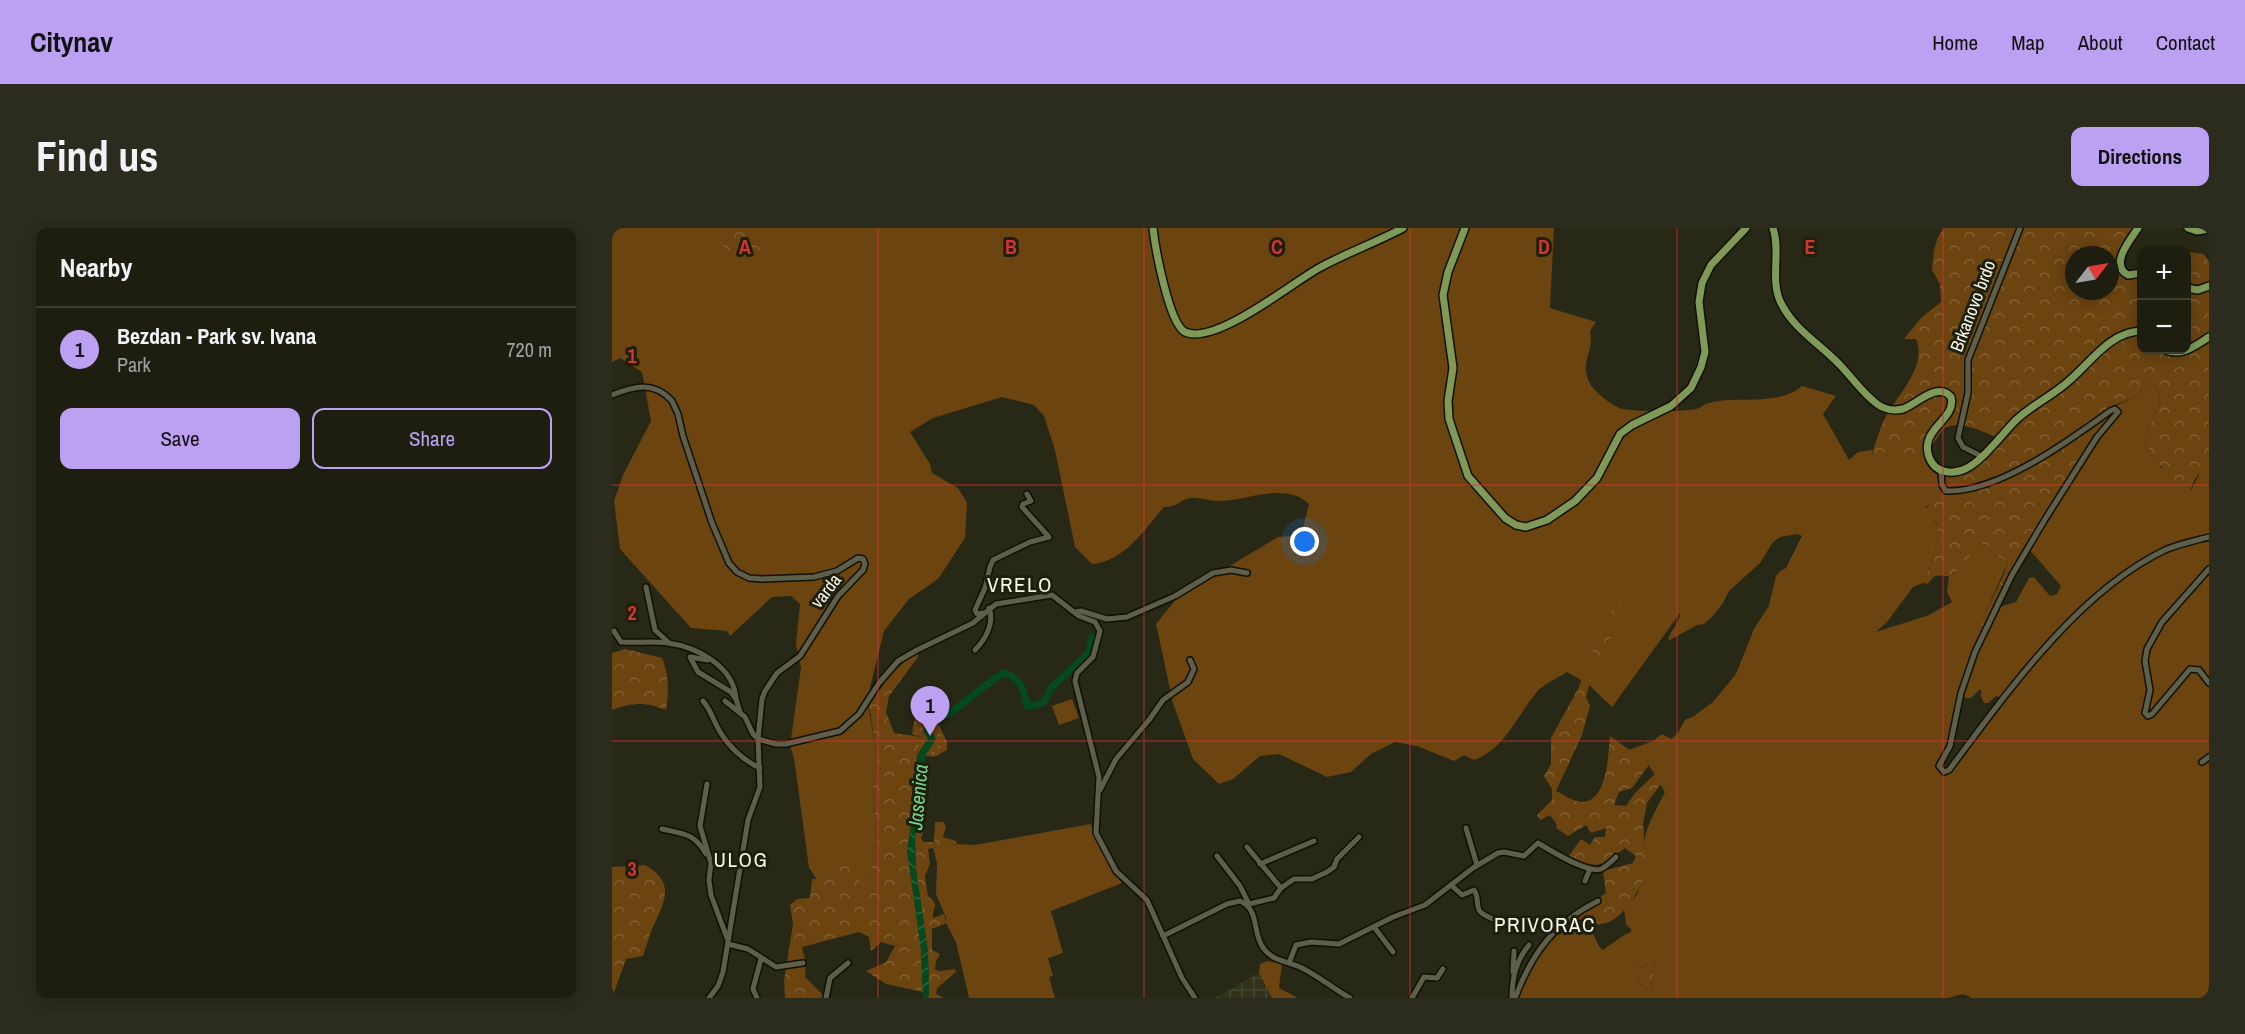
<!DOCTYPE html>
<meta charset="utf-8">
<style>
:root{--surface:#1e1e10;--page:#2b2b1e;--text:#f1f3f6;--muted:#a1a29f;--line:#3c3c30;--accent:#bca0f2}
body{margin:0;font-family:"Archivo Narrow",sans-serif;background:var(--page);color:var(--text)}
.controls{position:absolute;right:18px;top:18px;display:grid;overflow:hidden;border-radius:12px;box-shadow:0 3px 15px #0003}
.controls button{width:54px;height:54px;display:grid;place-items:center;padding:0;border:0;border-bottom:2px solid var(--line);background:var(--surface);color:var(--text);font:30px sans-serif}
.compass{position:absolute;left:1453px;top:18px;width:54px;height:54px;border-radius:50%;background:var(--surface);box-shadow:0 3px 15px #0003;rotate:59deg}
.you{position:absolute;left:693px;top:314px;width:21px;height:21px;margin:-15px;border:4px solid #fff;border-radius:50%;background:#1a73e8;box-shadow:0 0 0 9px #1a73e833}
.badge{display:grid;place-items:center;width:39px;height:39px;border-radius:50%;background:var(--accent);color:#111;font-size:20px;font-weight:700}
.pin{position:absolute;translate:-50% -50px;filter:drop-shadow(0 2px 3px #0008)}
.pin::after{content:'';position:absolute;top:32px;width:21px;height:18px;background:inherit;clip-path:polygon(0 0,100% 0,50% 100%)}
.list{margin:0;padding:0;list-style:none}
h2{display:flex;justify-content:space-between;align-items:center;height:78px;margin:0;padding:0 24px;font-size:26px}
h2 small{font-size:20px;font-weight:400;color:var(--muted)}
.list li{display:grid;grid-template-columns:39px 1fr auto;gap:18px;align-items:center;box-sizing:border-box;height:84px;padding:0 24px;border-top:2px solid var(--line)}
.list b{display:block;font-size:22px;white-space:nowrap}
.list p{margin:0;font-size:20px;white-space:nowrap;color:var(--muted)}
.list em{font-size:20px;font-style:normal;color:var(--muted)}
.actions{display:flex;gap:12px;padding:18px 24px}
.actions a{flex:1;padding:14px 0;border:2px solid var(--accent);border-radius:12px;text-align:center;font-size:21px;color:var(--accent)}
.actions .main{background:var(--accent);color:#111}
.map{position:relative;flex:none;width:1597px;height:770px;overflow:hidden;border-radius:12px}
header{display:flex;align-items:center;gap:36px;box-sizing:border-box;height:84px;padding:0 30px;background:var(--accent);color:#111}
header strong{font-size:28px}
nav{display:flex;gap:33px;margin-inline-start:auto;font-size:21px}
.intro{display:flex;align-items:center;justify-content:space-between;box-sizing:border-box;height:144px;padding:0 36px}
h1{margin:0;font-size:42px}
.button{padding:15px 27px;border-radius:12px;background:var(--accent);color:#111;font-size:21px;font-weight:700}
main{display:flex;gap:36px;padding:0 36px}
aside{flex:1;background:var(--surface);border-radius:12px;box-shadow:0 3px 15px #0003}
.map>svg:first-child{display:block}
</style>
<header>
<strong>Citynav</strong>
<nav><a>Home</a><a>Map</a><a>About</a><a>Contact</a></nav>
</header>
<div class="intro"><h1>Find us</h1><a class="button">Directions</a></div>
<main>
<aside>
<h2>Nearby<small></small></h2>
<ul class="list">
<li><span class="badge">1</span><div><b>Bezdan - Park sv. Ivana</b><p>Park</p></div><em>720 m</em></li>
</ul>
<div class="actions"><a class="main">Save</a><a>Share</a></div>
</aside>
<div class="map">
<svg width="1597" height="770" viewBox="0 0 1597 770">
<defs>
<pattern id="industrial-grid" width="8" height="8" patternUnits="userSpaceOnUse" patternTransform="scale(1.5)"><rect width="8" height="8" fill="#313219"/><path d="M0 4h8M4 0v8" fill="none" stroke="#45462f"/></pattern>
<pattern id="forest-crowns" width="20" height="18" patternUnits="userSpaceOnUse" patternTransform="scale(1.5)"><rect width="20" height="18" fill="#6b4410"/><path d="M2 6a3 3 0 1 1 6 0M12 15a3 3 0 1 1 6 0" fill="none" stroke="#816033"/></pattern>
<pattern id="park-dots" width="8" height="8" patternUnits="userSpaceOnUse" patternTransform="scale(1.5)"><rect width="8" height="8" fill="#6b4410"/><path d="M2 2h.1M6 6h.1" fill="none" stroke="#816033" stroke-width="1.8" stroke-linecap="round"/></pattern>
<pattern id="water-waves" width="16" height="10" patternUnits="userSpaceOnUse" patternTransform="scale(1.5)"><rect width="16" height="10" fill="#054920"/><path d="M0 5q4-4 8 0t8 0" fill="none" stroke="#2a6441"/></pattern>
</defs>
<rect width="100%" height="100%" fill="#282816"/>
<polygon fill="url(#industrial-grid)" points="647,745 660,770 603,770"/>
<g fill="#6b4410" fill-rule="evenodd">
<path d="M0,0H942L938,80L984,94L978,103C983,125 964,136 981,160C987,167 1002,179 1011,181C1029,184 1066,184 1084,181C1089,180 1092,176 1097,175C1124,167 1166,179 1190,158L1224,168L1211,186L1237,232L1246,224L1261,222L1260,228C1283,230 1295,231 1314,216L1321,237L1341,244L1332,260L1334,262L1332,266H1327L1314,279C1317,286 1325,295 1326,299C1328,318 1317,338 1311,355L1301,359L1275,394L1264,404L1317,387L1340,374L1335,364L1337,348L1343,345L1368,315L1376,318L1383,327L1396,334L1370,392V397L1384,380L1404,374L1417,350L1422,349L1438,368L1445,366L1449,358L1416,320L1494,200L1505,191L1500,179L1522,170L1534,157L1540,154C1557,176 1542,181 1535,202C1534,206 1534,212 1533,216L1544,228L1549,240L1578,264L1590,241L1597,239V770H1359C1352,763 1344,768 1336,770H903L913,744L944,703L973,698C985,705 983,717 991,722L1012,707L1019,704V701L1014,696L1012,680L1025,667L1038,629C1037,626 1034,624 1033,620C1029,606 1047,577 1053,564L1035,534L1017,522L1041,513L1050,506L1059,511L1066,505L1073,492L1082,488L1101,474L1124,446L1142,401L1157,378L1164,348L1168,343L1174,340L1190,308L1186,306L1168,309L1161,314L1148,335L1117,363L1111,375L1100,389L1092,396L1085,397L1056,413C1057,403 1068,396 1068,385L1000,479L976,456L955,444C946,450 931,456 924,465C905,488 892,522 862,532L852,527L842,533L805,518L783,514L759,526L739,544L715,549L667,526L648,528L621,551L607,556L581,531L561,475L544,396L566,369L666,309L679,308L691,300L697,276C673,253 635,273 606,273C597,273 586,269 578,270C567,272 567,279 552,279C532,302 513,333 480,336L463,319L443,222L432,188L422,177L390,169L321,190L298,204L318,236L320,245L346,260L355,275L353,310L326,351L297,371L272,403L255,472L265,527L261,560L265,612L256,659L247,678L227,683L197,640L182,530L178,518L189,440L184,416L188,376L179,368L160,369L118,408L115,403L79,400L8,321L2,273L11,247L39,193L30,144L8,130L0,134ZM1367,462H1369V468L1372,475H1376L1384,468L1390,470L1334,545L1327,538L1339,513L1349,465L1354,470H1359ZM1038,734L1044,735L1039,763C1026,758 1024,749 1022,737L1031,740Z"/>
<polygon points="460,471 467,490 447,497 440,478"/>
<path d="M479,596C485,619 496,636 510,655L439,683L451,725L436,730L441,748L437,749L443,770H357L344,714L334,695V690L324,666L325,635L321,620L345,616L363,617Z"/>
<polygon points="656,733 670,736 667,760 686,770 660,770 647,745 648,736"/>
</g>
<g fill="url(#forest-crowns)" fill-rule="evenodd">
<path d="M105,0H145L152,12L148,23L139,30C119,31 107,20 105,0Z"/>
<path d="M1332,0H1529L1510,33L1514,45L1529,42L1530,122H1574L1575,24L1592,26L1597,34V239C1586,243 1581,253 1578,264L1564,262C1552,247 1547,230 1533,216C1534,212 1534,206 1535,202C1542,181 1557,176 1540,154L1534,157L1522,170L1502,177L1500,181L1508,184V187L1494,200L1416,320L1375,399L1370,397V392L1392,346L1396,334L1383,327L1376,318L1368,315C1360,325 1352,339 1341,346C1330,353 1326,340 1316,356L1311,355C1316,341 1332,307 1324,294C1321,291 1316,287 1313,284L1322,266H1332L1334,262L1332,260L1341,244L1351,242L1386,210C1372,204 1347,191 1333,200C1328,204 1325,211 1321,216C1313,216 1310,220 1304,224C1291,230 1275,235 1261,231L1260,228C1263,216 1267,203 1272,192C1284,168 1316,139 1304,111H1292L1309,90L1329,74L1328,56L1320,42L1322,22L1326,9ZM1462,27H1498V63H1462Z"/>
<path d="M1007,370L1012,379L1005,398L980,445L974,469L978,478L970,507L944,563C952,567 962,574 971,574C996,572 996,526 998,508L1035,534L1037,537L1020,560L1007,564L1002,577L1014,578L1023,565L1043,546L1049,556L1035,575L1031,596L1033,620L1038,629L1039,634C1031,658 1002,715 972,690L952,701L944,703L994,665L991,643L1021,635L1024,628L1013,620C987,639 987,642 957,628L969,611L978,617L983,609H993L994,600L979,605L974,597L956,608L944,600L945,597L938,587L928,592L925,587L940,572V561L932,548L939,536V510L966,461L994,391Z"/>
<path d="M13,421L50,430C57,445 57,466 54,482C33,474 22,474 0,482V425Z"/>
<path d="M306,425V429L277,468L274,484L282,505L310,509L305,526L303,574L295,622L309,721L311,764L274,756L254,743L274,734L283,718L269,714L259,723L257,709L247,704L190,719L194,736L193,749L211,767L210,770H173L172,753L181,696L178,677L185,671L198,670L200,651L219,650L247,677L251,669C239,658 226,652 214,642L218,632L229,623L236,624C239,639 240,652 256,658L265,612L261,560L265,527L257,478C270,458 285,436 306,425Z"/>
<path d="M308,571H313C312,585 314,598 309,610L311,614H322L323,594H331L334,598L331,609L344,613L345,616L316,621L318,636L313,648L316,668C328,677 321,677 321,690L332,686L334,695L320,701V722L328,726L324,733L323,742L328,743L343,741L344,744L325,760L324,766L332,770H317L316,724L304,642L303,611Z"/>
<path d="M33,637C65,655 52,675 40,701C37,709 34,719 31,728L14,731L0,770V639Z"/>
<path d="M1038,734L1044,735L1039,763C1027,758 1024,749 1021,737L1031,740Z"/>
</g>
<polygon fill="url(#park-dots)" points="322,486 335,514 335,522 322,529 305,526 310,509 300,506 303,489 310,489 312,492"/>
<polygon fill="url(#water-waves)" points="305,526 313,528 303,611 304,642 316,724 317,770 311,770 309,721 295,622 303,574"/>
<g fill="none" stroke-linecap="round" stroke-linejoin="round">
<path stroke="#054920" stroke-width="7" d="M308,536L310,526L320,511L315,503C318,493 329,490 337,485C357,474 372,455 392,445C409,450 412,462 415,478L424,477L432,474L439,460L477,424L480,409"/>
<defs>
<g id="minor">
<path d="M0,167C23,158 42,153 60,173L66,186L71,208L100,295L117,335L125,344L137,350L150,351L202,349L225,343L246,330L251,331L253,336L251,342L226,368L188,428L165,445L153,463L150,471L146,511L148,559L136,592L111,744L106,758L97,770"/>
<polyline points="1369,228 1351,219 1346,210 1356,165 1356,132 1408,0"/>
<path d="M1329,243L1330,257L1334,263C1386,265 1458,212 1498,183L1503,181L1506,184L1485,209L1432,293L1400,347L1363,424L1349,465L1338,518L1327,538L1332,544L1337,542C1394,466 1465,364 1553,322C1567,316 1582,313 1597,309"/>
<polyline points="1597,341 1550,394 1535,421 1533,433 1538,462 1533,485 1536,488 1540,486 1578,441 1587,442 1597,455"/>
<polyline points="34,359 43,402 56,414"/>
<polyline points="462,384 469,383 495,391 515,389 563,368 601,345 619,342 635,345"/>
<polyline points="371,385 365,386 363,382 373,360 378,339 381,332 418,314 437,309 410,279 411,276 419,273 415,266"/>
<path d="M2,403L9,414C25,415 41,413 56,415C86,419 122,439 124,471"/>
<path d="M363,422C373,412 383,395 377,380"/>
<polyline points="96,432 78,429 86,444 119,464 124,471 128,484"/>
<path d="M91,473C99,482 101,492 107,502C116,518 132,533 148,540"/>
<polyline points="113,473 133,489 141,506 146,511 164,516 174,516 228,503 247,486 267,455 286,433 305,422 361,395 384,376 440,367 467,388 483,394 488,403 481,429 465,445 463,453 487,549 484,605 504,643 535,672 570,750 583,770"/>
<polyline points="1590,534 1597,529"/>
<polyline points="95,556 88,598 99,635 97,652 99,667 115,710"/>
<polyline points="488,562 504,531 537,492 551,472 576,454 582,441 578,432"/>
<polyline points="854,600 865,637"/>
<path d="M50,601C72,606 82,605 94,626"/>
<polyline points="635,619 669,660 662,670 637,676"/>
<polyline points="605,628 628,658 637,676 635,677"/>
<polyline points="648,636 702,613"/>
<polyline points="973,653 978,641"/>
<path d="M839,657L850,667L862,662C867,669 864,675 867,682C870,689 896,696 904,699"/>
<polyline points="669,660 682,651 700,651 715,644 722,639 725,631 747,609"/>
<polyline points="762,699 781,724"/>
<path d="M551,708L615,676L628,673C648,681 640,707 652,721C662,734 677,733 690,740C706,748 722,761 738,770"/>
<polyline points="116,716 136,721 164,739 191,735"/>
<path d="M677,735L684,717L699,714L727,716L781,689L813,677L861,640L886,625L892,624L912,628L926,615C938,622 975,646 989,641C994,639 1000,633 1004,629"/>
<polyline points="901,744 902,723"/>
<polyline points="145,770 141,761 149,731"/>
<polyline points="214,770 218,750 236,735"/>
<polyline points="800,770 812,749 825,750 831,741"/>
<path d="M900,770C900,749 904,733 917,717"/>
<path d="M903,770C920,725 942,695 986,673"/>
</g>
<g id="major">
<path d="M541,0C543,19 557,96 573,104C603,118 681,54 707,40C734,25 763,15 791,0"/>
<polyline points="853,0 836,44 831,67 841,140 836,173 837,191 856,248 893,290 904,297 914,299 935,292 963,273 985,250 1008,206 1020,197 1059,178 1079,160 1089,139 1093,124 1087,74 1090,55 1099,37 1134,0"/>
<path d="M1161,0C1169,23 1158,50 1168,73C1181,101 1207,115 1227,136C1239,148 1250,165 1265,176C1272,181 1282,183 1291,181C1305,176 1326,153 1339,169C1345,192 1307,200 1317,229C1323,246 1341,247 1355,240C1372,231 1390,206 1404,192C1419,178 1436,170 1452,157C1476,139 1496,103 1530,103"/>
<path d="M1526,0C1518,12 1497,37 1516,47L1530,45"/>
<polyline points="1576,0 1585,3 1597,1"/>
<polyline points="1574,60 1586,62 1597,58"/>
<path d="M1554,122C1570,129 1584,117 1597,109"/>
</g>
</defs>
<use href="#minor" stroke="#111102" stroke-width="8"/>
<use href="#major" stroke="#111102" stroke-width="10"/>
<use href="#minor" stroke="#5e5f4b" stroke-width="5"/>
<use href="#major" stroke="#7e9958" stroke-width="7"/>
</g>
<path fill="none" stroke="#d83232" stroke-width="1.5" stroke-opacity="0.55" d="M266,0V770M532,0V770M798,0V770M1065,0V770M1331,0V770M0,257H1597M0,513H1597"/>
<g text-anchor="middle" stroke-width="6" stroke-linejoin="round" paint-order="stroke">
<g font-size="18" fill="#f5f6ea" stroke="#1e1f0d">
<text transform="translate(1361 78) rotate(-69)" y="6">Brkanovo brdo</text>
<text transform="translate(214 363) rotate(-52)" y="6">varda</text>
</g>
<g font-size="20" font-style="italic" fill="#73db8e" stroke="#1e1f0d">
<text transform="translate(306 569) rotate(-85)" y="7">Jasenica</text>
</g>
<g font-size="21" letter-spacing="1.5" fill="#f5f6ea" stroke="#1e1f0d">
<text x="408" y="364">VRELO</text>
<text x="129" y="639">ULOG</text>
<text x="933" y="704">PRIVORAC</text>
</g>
</g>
<g font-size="20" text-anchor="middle" font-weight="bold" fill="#d83232" stroke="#1e1f0d" stroke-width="6" stroke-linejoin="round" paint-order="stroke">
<text x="133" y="26">A</text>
<text x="399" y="26">B</text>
<text x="665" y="26">C</text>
<text x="932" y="26">D</text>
<text x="1198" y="26">E</text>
<text x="20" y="135">1</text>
<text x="20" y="392">2</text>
<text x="20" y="648">3</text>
</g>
</svg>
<div class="controls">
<button>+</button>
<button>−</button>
</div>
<svg class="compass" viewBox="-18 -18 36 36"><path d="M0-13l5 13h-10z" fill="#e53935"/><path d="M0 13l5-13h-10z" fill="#a1a29f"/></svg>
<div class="you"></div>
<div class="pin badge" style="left:318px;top:508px">1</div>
</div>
</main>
